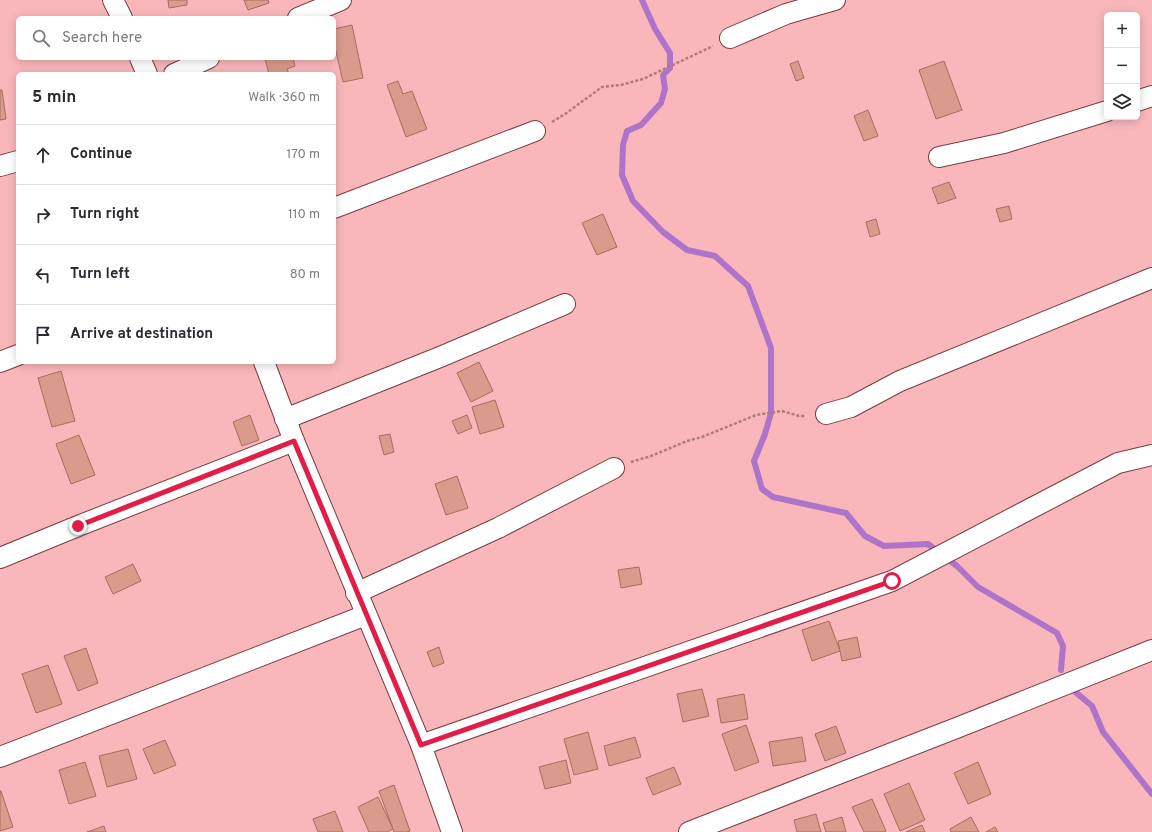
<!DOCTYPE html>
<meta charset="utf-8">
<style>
:root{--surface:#fff;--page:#f2f2f3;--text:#2b2b33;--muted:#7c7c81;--line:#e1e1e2}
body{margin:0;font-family:Overpass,sans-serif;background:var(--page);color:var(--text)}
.controls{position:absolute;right:12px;top:12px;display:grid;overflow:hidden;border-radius:6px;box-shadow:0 2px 10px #0003}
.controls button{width:36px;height:36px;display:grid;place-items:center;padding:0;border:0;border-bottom:1px solid var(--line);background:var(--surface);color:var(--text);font:20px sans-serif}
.stop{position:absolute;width:12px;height:12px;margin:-9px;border:3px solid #e11d48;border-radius:50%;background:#fff}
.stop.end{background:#e11d48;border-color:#fff;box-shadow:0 1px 4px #0008}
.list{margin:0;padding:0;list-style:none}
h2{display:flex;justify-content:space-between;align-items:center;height:52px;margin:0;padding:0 16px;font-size:17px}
h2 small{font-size:13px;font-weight:400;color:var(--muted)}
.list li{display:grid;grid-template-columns:26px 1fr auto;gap:12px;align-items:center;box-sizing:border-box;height:60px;padding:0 16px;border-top:1px solid var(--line)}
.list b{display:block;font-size:15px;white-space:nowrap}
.list em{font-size:13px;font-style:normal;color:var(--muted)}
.icon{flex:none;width:22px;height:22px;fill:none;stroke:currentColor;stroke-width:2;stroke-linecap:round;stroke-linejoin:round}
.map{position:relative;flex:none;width:1152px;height:832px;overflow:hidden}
.search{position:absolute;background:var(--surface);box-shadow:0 2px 10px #0003;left:16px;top:16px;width:320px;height:44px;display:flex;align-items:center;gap:10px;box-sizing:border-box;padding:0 14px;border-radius:6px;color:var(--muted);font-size:15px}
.panel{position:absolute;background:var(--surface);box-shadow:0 2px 10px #0003;left:16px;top:72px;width:320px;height:292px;border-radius:6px}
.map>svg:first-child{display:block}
</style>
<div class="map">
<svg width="1152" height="832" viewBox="0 0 1152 832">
<rect width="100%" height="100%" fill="#f9b7bb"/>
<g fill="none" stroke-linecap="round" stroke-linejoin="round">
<g stroke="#b073ca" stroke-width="6">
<polyline points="642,0 655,29 670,53 670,68 663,75 665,89 661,103 641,125 627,131 623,145 622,175 633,201 663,232 687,250 715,256 748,286 771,348 771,413 765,434 754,461 762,489 773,497 846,513 865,536 884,546 928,544 957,566 978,587 1057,633 1063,646 1061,670"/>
<polyline points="1073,690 1092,706 1103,732 1152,794"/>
</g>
</g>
<g fill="#d99b8c" stroke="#a66d5e">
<polygon points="168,0 187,0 187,5 169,8"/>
<polygon points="244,0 268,0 269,3 248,10"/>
<polygon points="352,25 363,78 343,82 334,43 334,29"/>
<polygon points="268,58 293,58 295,66 287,69 289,74 269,74 265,59"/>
<polygon points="798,61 804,78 796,81 790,64"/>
<polygon points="944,61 962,110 936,119 919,70"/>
<polygon points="398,81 403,94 412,91 427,129 406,137 387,85"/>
<polygon points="0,90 2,90 6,119 0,120"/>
<polygon points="868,110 878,136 864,141 854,116"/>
<polygon points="949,182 956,198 938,204 932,188"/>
<polygon points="1009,206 1012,219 1000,222 996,209"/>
<polygon points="603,214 617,247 597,255 582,223"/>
<polygon points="876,219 880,234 870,237 866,222"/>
<polygon points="479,362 493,391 471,402 457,373"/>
<polygon points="61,371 75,421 52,427 38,378"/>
<polygon points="495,400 504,427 480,434 472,407"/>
<polygon points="250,415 259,440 242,446 233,422"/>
<polygon points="467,415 472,428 458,434 452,421"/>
<polygon points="390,434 394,452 384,455 379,436"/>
<polygon points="79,435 95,475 71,484 56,444"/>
<polygon points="457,476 468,508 446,515 435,484"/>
<polygon points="133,564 141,581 113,594 105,577"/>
<polygon points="639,567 642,584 621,588 618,570"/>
<polygon points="829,621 840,651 812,661 802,630"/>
<polygon points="857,637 861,657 842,661 838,641"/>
<polygon points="439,647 444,663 433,667 427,652"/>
<polygon points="86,648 98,683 78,691 64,656"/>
<polygon points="48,665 62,704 36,713 22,674"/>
<polygon points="702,689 709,716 683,722 677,694"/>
<polygon points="744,694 748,719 721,723 717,699"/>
<polygon points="746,725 759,762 735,771 722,734"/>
<polygon points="836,726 846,753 825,761 815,734"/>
<polygon points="588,732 598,769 574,775 564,739"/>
<polygon points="635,737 641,757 609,766 604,746"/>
<polygon points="802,737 806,761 773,766 769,742"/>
<polygon points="165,740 176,765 154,774 143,749"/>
<polygon points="128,749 137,779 107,787 99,756"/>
<polygon points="566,760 571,783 545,789 539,767"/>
<polygon points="85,762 96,796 69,804 59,770"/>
<polygon points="978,762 991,794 968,804 954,773"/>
<polygon points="674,767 681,784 653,795 646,778"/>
<polygon points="909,783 925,820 900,831 884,794"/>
<polygon points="394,785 410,831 407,832 394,832 379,791"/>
<polygon points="0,791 1,791 13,827 0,831"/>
<polygon points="378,797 393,829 387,832 369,832 358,807"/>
<polygon points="872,799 886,831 884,832 864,832 852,807"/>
<polygon points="335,811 343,832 318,832 313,819"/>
<polygon points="816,814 821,832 797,832 794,820"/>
<polygon points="842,817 846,832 826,832 823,823"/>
<polygon points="971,817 979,832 951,832 950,829"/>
<polygon points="922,825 925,832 906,832"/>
<polygon points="104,826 106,832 87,832"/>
<polygon points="995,827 998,832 986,832"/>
</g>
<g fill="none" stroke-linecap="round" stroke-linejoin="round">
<defs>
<g id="minor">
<polyline points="113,0 122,18"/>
<polyline points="298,18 341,0"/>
<polyline points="730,38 786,14 835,0"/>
<polyline points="140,58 147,74"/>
<polyline points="174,74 209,58"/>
<polyline points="1137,101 1152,96"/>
<polyline points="939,157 1004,143 1107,111"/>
<polyline points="0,166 18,161"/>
<polyline points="334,208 535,131"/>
<polyline points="0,362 18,355"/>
<polyline points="264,362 294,441 421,745 452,832"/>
<polyline points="826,414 851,407 900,381 1152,278"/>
<polyline points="285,419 440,357 565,304"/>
<polyline points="0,558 78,526 294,441"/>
<polyline points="356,593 498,528 614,468"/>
<polyline points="421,745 892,581 1118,463 1152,455"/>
<polyline points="0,757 366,615"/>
<polyline points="689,832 959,727 1152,650"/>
</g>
</defs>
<use href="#minor" stroke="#763e43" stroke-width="22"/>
<g stroke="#ad7b7f" stroke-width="2.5" stroke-dasharray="3 2" stroke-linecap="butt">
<polyline points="552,122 565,114 602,87 621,85 643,79 713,46"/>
<polyline points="631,462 651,456 687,441 702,437 756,415 782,411 799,416 806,416"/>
</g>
<use href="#minor" stroke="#fff" stroke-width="20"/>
</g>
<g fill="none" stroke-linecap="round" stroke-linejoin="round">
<polyline stroke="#e11d48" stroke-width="5" points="78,526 294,441 421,745 892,581"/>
</g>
</svg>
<div class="controls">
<button>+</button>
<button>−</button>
<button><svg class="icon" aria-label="layers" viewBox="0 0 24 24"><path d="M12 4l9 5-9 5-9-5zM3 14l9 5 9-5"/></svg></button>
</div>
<div class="stop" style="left:892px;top:581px"></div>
<div class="stop end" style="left:78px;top:526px"></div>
<div class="search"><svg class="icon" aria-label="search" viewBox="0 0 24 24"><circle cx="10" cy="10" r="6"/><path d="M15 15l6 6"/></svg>Search here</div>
<section class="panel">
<h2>5 min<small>Walk · 360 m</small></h2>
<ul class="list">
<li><svg class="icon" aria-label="ahead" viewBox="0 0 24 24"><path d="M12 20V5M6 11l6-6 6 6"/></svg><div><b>Continue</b></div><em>170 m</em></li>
<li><svg class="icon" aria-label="right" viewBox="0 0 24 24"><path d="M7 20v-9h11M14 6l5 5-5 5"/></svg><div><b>Turn right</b></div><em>110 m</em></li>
<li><svg class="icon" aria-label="left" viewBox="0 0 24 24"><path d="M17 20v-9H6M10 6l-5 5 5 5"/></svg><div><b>Turn left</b></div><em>80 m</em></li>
<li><svg class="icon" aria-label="arrive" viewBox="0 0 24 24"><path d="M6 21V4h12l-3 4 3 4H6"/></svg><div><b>Arrive at destination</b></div></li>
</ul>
</section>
</div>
